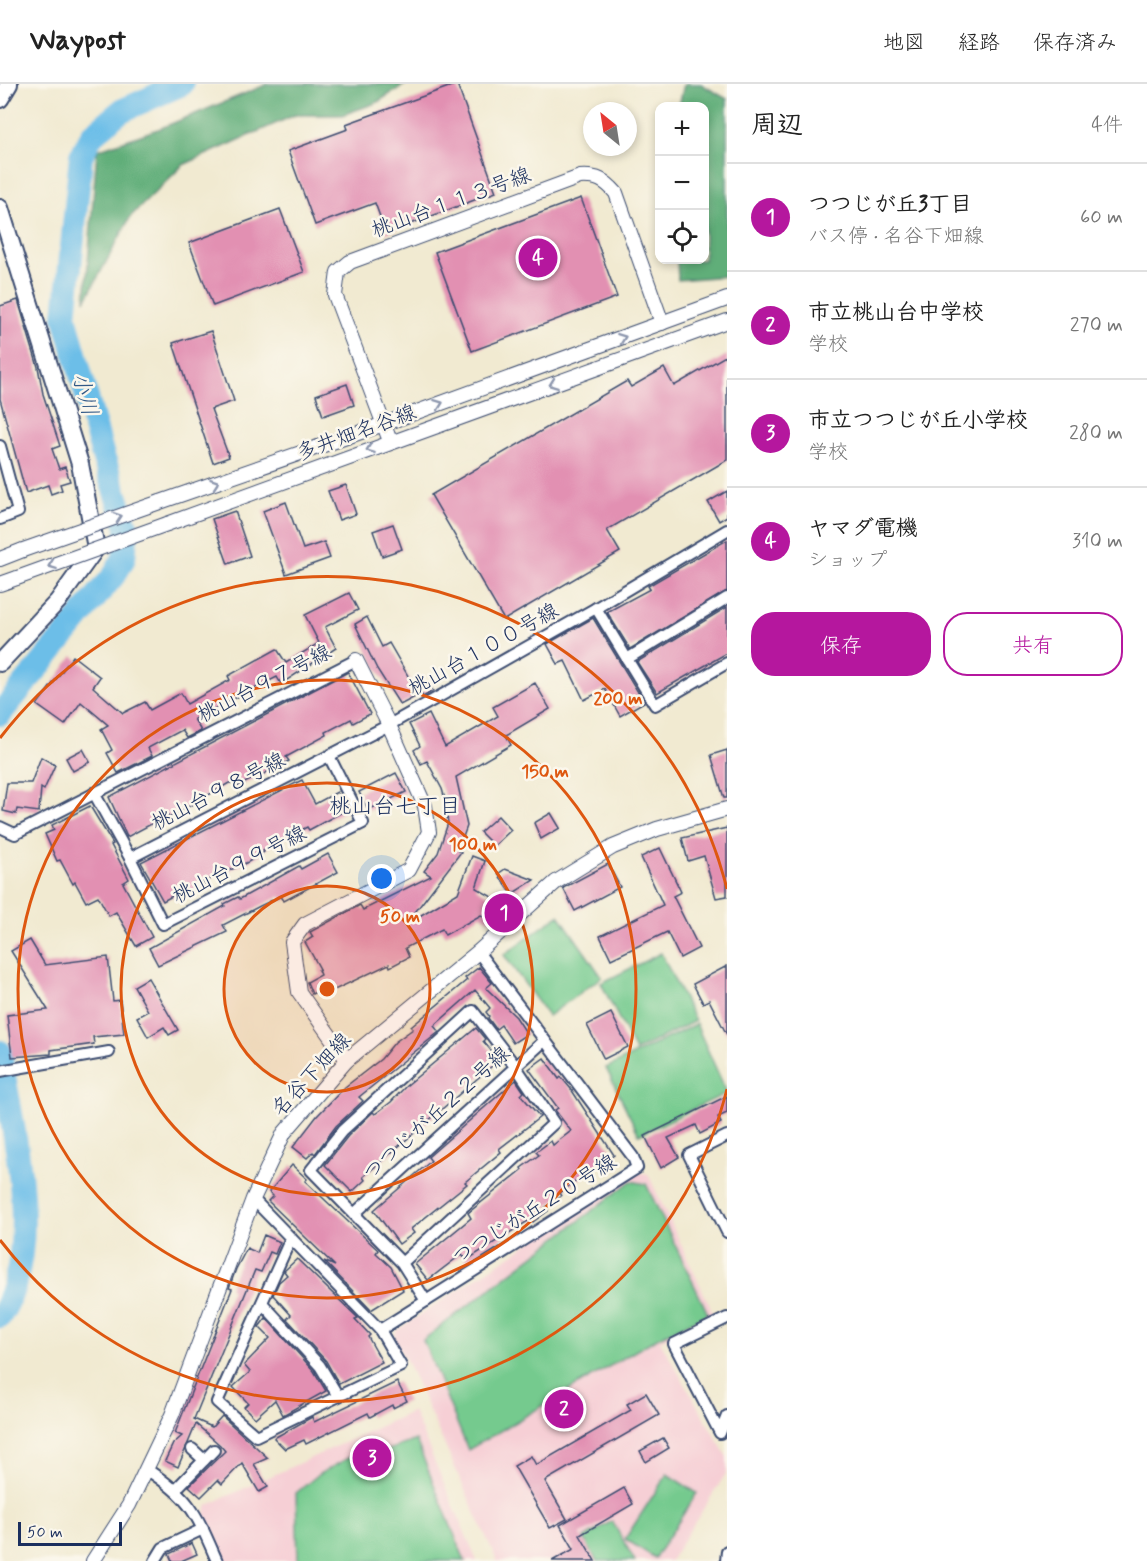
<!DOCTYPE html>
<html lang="ja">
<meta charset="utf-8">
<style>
:root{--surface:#fff;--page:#f6f6f6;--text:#222;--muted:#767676;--line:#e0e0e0;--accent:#b5179e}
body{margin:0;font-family:Mynerve,"Klee One",sans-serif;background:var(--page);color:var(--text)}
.controls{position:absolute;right:18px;top:18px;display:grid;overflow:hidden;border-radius:12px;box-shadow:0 3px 9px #0003}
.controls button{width:54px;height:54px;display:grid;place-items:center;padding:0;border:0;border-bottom:2px solid var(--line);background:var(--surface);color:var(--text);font:30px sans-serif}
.compass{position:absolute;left:583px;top:18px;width:54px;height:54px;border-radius:50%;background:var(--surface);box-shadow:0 3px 9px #0003;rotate:330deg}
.scale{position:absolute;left:18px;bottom:15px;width:104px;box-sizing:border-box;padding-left:6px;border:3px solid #1b2f5e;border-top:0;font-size:16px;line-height:21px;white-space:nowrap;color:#1b2f5e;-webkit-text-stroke:4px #fbf7ec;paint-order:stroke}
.you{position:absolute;left:382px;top:795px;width:21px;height:21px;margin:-15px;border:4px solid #fff;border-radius:50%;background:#1a73e8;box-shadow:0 0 0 9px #1a73e833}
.badge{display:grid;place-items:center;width:39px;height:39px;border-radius:50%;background:var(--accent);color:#fff;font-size:20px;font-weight:700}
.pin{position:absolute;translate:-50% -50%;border:3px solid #fff;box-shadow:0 2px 6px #0006}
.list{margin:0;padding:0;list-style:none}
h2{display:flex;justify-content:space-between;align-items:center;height:78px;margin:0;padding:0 24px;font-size:26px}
h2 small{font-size:20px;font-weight:400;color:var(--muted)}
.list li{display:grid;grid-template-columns:39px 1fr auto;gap:18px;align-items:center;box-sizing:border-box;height:108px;padding:0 24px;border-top:2px solid var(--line)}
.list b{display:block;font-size:22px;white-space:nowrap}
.list p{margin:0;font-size:20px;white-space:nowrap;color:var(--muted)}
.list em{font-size:20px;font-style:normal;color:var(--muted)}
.actions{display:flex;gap:12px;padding:18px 24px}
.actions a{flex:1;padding:14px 0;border:2px solid var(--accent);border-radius:24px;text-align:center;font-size:21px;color:var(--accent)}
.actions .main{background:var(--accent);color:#fff}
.icon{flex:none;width:33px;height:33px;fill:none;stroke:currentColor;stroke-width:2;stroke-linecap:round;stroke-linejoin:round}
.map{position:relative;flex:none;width:727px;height:1477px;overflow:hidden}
header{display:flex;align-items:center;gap:36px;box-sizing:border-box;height:84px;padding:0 30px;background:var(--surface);border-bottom:2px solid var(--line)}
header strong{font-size:28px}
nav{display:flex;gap:33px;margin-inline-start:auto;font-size:21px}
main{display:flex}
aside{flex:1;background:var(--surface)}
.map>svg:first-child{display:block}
</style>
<header>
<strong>Waypost</strong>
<nav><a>地図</a><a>経路</a><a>保存済み</a></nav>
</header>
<main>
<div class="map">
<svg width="727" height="1477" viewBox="0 0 727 1477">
<rect width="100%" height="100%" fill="#fbf7ec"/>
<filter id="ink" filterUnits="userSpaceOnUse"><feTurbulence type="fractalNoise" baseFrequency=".0167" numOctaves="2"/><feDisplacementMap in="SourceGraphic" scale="12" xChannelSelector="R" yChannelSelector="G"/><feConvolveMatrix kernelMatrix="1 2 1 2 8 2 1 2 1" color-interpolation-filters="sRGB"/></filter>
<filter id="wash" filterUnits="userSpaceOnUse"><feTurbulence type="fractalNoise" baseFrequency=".008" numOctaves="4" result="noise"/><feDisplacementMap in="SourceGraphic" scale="24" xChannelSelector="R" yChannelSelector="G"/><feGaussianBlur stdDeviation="1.35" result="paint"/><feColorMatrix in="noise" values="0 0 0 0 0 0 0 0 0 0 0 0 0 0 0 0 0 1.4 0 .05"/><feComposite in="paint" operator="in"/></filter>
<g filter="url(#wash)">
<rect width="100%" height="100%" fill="#f1ead1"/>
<g fill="#f6cfd5">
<polygon points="637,1088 648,1090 714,1231 660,1257 727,1373 727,1388 670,1477 497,1477 407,1278 394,1256 396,1247"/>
<polygon points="413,1327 477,1477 226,1477 204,1432 208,1421"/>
</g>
<g fill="#75ca8e" stroke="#487c76" stroke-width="1.5">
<polygon points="559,831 602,893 548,932 504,871"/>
<polygon points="661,869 695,937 635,967 601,899"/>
<polygon points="696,940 727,1009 639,1051 606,984"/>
<polygon points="631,1097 646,1100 708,1230 659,1253 468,1366 423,1256"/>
<polygon points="416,1356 465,1477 298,1477 296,1409 319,1390 377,1358 382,1368"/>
<polygon points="667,1390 697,1409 655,1474 625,1455"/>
<polygon points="612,1437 635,1477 597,1477 584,1454"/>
</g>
<g fill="#60ae79" stroke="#3e6e6c" stroke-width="1.5">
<polygon points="268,0 406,0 376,19 342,31 295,31 183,81 131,132 85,217 97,66 161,44"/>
<polygon points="684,0 701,0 727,15 727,192 678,196 677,176 704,176 704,22 679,22"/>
</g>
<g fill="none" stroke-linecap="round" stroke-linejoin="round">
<g stroke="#6cbee8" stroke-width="24">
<polyline points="0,630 115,490 124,474 127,444 103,372 65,233 81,72 92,51 121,27 182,0"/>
<path d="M0,968C12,1045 45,1163 0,1232"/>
</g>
</g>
<g id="blocks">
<g fill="#e290b2">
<polygon points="457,0 496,108 386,149 375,119 315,141 288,67 348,45 346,40"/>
<polygon points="581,114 617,213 472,267 435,168"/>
<polygon points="280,125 304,188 213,222 189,159"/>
<polygon points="18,216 38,283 43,310 60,362 52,365 59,385 65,383 70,397 60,400 62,406 51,410 48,401 26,409 0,315 0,222"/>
<polygon points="211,247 234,317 211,325 229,373 213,379 173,259"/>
<polygon points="727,271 727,376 607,446 620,468 504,536 431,411 627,297 631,303 664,284 674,302"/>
<polygon points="347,300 354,321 323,332 316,311"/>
<polygon points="346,401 356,430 339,436 328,407"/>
<polygon points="727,407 727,432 719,437 708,418"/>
<polygon points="286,418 303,465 324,458 330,474 286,490 263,427"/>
<polygon points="235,427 250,472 228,480 212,435"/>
<polygon points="393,440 402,465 382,472 373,447"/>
<polygon points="727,456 727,507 630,565 607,528 650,505 648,502"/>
<polygon points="349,509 358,526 325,543 336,564 281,600 277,593 194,635 201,647 187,654 182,646 148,664 152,672 118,689 107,669 112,666 101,645 108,641 81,618 65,641 37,621 73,572 100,593 93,603 123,629 145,618 150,626 181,609 187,620 230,596 228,592 277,565 286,579 319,559 305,531"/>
<polygon points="727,523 727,569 657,609 637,578"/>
<polygon points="367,533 382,563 389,559 419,611 400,621 377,585 355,540"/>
<polygon points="593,534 644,618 620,632 605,605 584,616 565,577 558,580 547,560"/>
<polygon points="348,588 370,630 353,639 351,635 326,648 327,651 286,673 289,677 274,685 236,703 233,699 229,699 169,734 168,731 127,753 109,713"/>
<polygon points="428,598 433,607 423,613 418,604"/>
<polygon points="535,599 550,625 506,651 511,661 456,693 467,742 458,767 461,768 406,840 458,809 472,772 485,777 476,804 501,818 490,836 481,831 445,851 442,845 405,864 409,873 390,883 389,880 328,909 326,903 312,910 307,898 320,891 318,886 320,885 305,858 313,853 310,848 360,821 363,826 431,792 424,787 438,769 448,739 446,726 448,725 442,705 427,677 421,680 414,666 420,662 409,640 429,630 445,663 498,632 493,623"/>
<polygon points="83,665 90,678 73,687 66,674"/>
<polygon points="727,666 727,714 724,714 711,671"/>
<polygon points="41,673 55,681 44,706 41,704 39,728 17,725 16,730 3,727 7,699 31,699"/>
<polygon points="396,689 406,708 368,726 359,708"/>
<polygon points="302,696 315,720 337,708 346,726 309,746 307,743 263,766 264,768 248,778 203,798 205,802 189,810 176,815 174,811 163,817 141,778"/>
<polygon points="90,722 113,760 111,761 129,795 123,799 152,853 136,862 116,828 109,832 98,812 86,818 75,798 73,800 60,776 57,777 45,750 54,746 52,741"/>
<polygon points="551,729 560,744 541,755 534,739"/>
<polygon points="498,732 511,746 494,762 480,748"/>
<polygon points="727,744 727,812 716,814 704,772 688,777 682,754"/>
<polygon points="660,764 681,808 673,812 699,864 680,874 667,848 611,875 600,852 663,821 641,773"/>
<polygon points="328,770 338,788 284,817 281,812 260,822 223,841 227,848 158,881 149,864 225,822 224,820 238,813 240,815 299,782 301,785"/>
<polygon points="608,780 620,803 575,827 563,804"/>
<polygon points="505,785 534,796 512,810 498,790"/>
<polygon points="30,856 45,881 108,873 113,917 120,916 124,950 93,953 94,960 51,966 51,970 12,973 7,931 48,926 11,867"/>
<polygon points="727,882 727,951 709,916 703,919 693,900"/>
<polygon points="479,883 492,899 486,904 516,933 527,950 513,959 501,941 496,945 488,934 489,932 486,928 490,924 475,906 434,942 439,948 359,1013 363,1017 336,1042 315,1070 313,1068 307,1074 293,1063 317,1032 345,1003 381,975 395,958 413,945 411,943 467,896 465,894"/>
<polygon points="148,894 178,946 169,951 164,943 148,953 137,933 148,927 134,902"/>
<polygon points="611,929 628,963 604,975 587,941"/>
<polygon points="476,944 485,955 483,957 499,976 363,1093 365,1096 352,1108 325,1081 348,1052 373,1028 375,1030 391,1018 406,1002"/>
<polygon points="544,974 559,995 561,993 571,1005 614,1071 559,1109 561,1112 545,1124 548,1127 533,1138 531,1135 467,1176 462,1170 428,1196 415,1180 471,1134 468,1129 522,1086 521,1084 539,1071 536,1068 551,1057 553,1061 571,1047 555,1026 558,1024 529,985"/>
<polygon points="516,996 524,1008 521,1011 540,1033 499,1065 501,1068 465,1098 467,1100 411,1145 414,1149 399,1160 374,1126 431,1077 428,1073"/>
<polygon points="727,1012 727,1029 718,1033 721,1039 700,1050 696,1041 668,1054 679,1073 661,1084 645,1052"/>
<polygon points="292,1081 307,1095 305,1097 378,1166 376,1169 391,1183 403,1206 371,1226 324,1177 335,1182 268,1117 273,1112 269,1108"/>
<polygon points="264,1151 280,1158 275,1170 270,1168 261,1188 255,1186 194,1335 212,1343 222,1332 268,1374 254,1380 268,1403 259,1408 242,1379 222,1400 218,1396 201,1413 189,1402 225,1367 220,1361 196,1340 178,1383 165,1377 173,1360 182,1352 175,1349 232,1205 229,1204 236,1185 247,1164 257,1169"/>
<polygon points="297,1175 358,1234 355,1235 370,1251 368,1253 382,1278 339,1300 326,1277 287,1235 291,1231 273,1211 279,1198 287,1191 284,1187"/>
<polygon points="266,1234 314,1287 326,1307 283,1331 275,1316 255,1334 244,1323 248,1319 233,1303 250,1288 244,1281 270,1254 259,1243"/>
<polygon points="397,1298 407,1317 393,1324 392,1321 370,1333 368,1329 306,1360 304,1356 285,1365 274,1354 312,1333 314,1338"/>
<polygon points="646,1309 659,1331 545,1397 567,1435 550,1444 514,1382 531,1372 536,1381 631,1326 627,1320"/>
<polygon points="663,1354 669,1364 646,1378 640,1367"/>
<polygon points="624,1404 633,1420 580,1451 595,1477 552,1477 574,1465 560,1441"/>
<polygon points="192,1459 197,1470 181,1477 172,1477 169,1470"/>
</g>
</g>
</g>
<g filter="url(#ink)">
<use href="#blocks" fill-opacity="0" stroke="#3b4b6f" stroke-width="1.5"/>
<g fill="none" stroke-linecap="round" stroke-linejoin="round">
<defs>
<g id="minor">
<polyline points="0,362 18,428 0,435"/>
<polyline points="727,446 596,524 655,621 727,579"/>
<polyline points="627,575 727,514"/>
<polyline points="94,709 130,774 389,641 596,524"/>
<polyline points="0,743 15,750 356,576"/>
<polyline points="130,774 163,840 363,739 329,672"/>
<polyline points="0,987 109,968"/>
<polyline points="727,1052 689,1071 727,1148"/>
<polyline points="253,1115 380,1246 637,1084 633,1073 478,868"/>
<polyline points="354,1130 544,957"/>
<polyline points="291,1154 217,1318 256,1352 401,1282 380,1246"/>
<polyline points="402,1179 554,1039 516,983 473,927 342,1047 311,1086 402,1179 426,1217"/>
<polyline points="263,1220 320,1282 338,1312"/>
<polyline points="727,1234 674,1260 720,1349 727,1332"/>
<polyline points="192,1365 204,1376"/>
<path d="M146,1385C191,1414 196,1429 217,1477"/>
<polyline points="175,1406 214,1366"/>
<polyline points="155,1477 163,1464 203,1445"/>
<polyline points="726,1477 727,1467"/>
</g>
<g id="tertiary">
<path d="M390,357L335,211L338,188L350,178L580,93C597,92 605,96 616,109L662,239"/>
<polyline points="160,418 384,340 727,215"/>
<polyline points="167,440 727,237"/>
<polyline points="0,475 23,466"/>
<polyline points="0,500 17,494"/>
<polyline points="347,976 299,908 292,858 305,840 409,786 429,748 425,722 389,641 356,576"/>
<polyline points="93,1477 129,1421 172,1331 253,1115 284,1049 347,976 478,868 556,798 613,763 657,745 727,725"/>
</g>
<g id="primary">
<polyline points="0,15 9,0"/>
<polyline points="0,124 80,380 96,464 58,517 0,579"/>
</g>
</defs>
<use href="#minor" stroke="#3b4b6f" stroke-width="14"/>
<use href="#tertiary" stroke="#3b4b6f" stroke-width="16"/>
<use href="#primary" stroke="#3b4b6f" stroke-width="20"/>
<use href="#minor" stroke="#fff" stroke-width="10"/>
<use href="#tertiary" stroke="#fff" stroke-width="14"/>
<use href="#primary" stroke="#fff" stroke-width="16"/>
<defs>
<g id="tertiary-bridge">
<polyline points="23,466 160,418"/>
<polyline points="17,494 167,440"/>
</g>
</defs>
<use href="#tertiary-bridge" stroke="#3b4b6f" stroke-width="16" stroke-linecap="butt"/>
<use href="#tertiary-bridge" stroke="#fff" stroke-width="14"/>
</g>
<defs><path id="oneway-chevron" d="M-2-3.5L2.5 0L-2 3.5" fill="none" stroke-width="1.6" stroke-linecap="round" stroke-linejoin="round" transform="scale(1.5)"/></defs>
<g stroke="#8d97ae">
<use href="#oneway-chevron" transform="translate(622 254) rotate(-20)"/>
<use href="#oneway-chevron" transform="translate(553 300) rotate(160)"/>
<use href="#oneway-chevron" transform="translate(439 320) rotate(-20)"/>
<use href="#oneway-chevron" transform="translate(370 365) rotate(160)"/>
<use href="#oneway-chevron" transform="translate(215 399) rotate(-19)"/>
<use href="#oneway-chevron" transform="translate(118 433) rotate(-19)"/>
<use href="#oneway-chevron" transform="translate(52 481) rotate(160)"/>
</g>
</g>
<circle cx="327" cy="905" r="103" fill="#de5710" fill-opacity=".12"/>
<g fill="none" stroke="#de5710" stroke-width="3">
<circle cx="327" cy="905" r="103"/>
<circle cx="327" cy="905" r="206"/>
<circle cx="327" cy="905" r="309"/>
<path d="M727 1005A412 412 0 0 1 0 1156M0 654A412 412 0 0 1 727 805"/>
</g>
<g text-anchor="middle" stroke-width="5" stroke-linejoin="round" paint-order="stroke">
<g font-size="21" fill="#1b2f5e" stroke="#fbf7ec">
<text transform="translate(451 118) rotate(-20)" y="7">桃山台１１３号線</text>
<text transform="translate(356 348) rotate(-20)" y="7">多井畑名谷線</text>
<text transform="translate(483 565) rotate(-29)" y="7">桃山台１００号線</text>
<text transform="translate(264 599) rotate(-27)" y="7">桃山台９７号線</text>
<text transform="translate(218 707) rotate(-27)" y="7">桃山台９８号線</text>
<text transform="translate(239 780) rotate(-27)" y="7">桃山台９９号線</text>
<text transform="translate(311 990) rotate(-47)" y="7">名谷下畑線</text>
<text transform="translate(436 1029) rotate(-42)" y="7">つつじが丘２２号線</text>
<text transform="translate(534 1125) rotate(-32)" y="7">つつじが丘２０号線</text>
</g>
<g font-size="22" font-style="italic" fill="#335a87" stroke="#fbf7ec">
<text transform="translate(86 310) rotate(75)" y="8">小川</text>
</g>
<g font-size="22" fill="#1b2f5e" stroke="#fbf7ec">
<text x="395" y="729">桃山台七丁目</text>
</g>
</g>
<circle cx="327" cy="905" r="9" fill="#de5710" stroke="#fbf7ec" stroke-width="3"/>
<g font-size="18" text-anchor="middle" font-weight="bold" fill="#de5710" stroke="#fbf7ec" stroke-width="5" stroke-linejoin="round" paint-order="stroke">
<text x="618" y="620">200 m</text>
<text x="545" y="693">150 m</text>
<text x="473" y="766">100 m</text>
<text x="400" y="838">50 m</text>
</g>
</svg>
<div class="controls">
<button>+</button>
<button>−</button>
<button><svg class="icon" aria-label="locate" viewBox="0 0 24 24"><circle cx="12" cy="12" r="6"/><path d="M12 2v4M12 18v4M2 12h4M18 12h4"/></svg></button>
</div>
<svg class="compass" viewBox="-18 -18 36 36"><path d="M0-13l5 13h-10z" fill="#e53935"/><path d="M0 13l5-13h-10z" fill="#767676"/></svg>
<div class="scale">50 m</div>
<div class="you"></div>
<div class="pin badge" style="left:504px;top:829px">1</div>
<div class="pin badge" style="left:564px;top:1325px">2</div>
<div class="pin badge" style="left:372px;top:1374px">3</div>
<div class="pin badge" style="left:538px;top:174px">4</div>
</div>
<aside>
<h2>周辺<small>4件</small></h2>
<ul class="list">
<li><span class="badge">1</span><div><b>つつじが丘3丁目</b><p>バス停 · 名谷下畑線</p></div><em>60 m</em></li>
<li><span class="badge">2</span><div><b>市立桃山台中学校</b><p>学校</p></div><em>270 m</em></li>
<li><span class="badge">3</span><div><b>市立つつじが丘小学校</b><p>学校</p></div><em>280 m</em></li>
<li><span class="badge">4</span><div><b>ヤマダ電機</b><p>ショップ</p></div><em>310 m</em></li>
</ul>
<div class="actions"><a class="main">保存</a><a>共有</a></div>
</aside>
</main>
